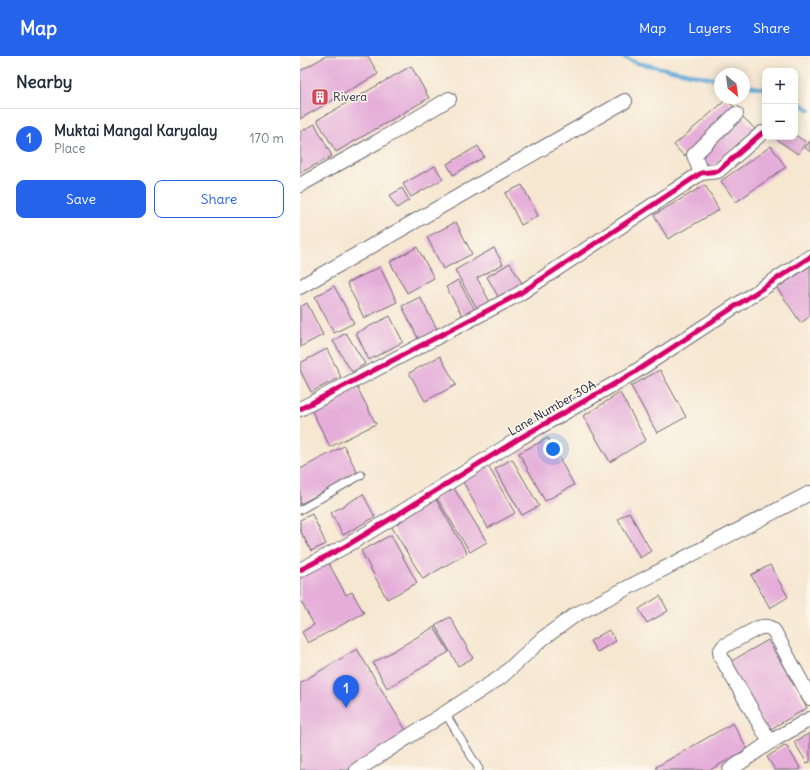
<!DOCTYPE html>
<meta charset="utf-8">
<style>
:root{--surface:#fff;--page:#f2f2f3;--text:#1f2937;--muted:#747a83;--line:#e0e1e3;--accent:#2563eb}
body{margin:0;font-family:Delius,sans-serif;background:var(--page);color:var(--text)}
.controls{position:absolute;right:12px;top:12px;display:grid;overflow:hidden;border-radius:8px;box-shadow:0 2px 10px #0003}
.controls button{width:36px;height:36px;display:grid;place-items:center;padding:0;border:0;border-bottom:1px solid var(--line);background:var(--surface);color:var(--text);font:20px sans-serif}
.compass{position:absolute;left:414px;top:12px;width:36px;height:36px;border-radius:50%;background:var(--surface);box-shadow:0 2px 10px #0003;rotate:151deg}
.you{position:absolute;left:253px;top:393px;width:14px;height:14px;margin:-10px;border:3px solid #fff;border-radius:50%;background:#1a73e8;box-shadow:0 0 0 6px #1a73e833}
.badge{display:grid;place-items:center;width:26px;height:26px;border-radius:50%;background:var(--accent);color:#fff;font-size:13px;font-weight:700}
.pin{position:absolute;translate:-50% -33px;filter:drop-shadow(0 1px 2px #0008)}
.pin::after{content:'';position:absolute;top:21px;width:14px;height:12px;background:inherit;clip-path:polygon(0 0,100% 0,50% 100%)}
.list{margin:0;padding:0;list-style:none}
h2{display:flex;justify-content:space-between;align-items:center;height:52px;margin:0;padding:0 16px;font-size:17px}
h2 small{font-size:13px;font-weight:400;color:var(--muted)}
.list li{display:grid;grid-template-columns:26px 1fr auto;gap:12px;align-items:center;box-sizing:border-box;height:60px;padding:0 16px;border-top:1px solid var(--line)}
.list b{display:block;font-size:15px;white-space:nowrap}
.list p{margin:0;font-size:13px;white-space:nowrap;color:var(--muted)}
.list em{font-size:13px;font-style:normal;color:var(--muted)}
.actions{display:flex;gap:8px;padding:12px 16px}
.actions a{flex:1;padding:9px 0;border:1px solid var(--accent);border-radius:8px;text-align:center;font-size:14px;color:var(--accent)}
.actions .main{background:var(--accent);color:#fff}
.map{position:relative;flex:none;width:510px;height:714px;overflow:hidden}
header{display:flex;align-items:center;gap:24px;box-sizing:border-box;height:56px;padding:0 20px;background:var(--accent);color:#fff}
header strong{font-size:19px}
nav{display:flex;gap:22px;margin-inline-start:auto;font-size:14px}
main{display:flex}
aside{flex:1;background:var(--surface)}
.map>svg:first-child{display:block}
</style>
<header>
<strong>Map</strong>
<nav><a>Map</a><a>Layers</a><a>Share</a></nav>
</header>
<main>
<aside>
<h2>Nearby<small></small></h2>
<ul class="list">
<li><span class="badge">1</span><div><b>Muktai Mangal Karyalay</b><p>Place</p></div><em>170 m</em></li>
</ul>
<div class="actions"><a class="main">Save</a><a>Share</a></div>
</aside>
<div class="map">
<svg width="510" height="714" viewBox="0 0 510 714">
<rect width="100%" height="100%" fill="#fbf7ec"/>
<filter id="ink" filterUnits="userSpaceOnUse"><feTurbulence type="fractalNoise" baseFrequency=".025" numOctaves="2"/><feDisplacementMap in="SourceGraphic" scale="8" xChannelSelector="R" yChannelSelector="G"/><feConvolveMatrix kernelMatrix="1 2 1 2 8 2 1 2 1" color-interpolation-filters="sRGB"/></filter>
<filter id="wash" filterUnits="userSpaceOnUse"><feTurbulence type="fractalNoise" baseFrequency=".012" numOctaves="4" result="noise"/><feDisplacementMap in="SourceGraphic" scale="16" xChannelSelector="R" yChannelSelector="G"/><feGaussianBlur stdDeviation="0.9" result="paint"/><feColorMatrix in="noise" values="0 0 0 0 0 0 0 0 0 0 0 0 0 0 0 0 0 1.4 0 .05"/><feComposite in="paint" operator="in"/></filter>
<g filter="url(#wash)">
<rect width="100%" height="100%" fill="#f6e7d1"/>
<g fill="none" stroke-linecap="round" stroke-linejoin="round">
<g stroke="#60a7d6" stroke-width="4">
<polyline points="320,0 337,7 420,24"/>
<polyline points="444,29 465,33"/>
<polyline points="495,44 510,54"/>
</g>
</g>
<g id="blocks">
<g fill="#e5add9">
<polygon points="26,0 68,0 78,18 0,63 0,15"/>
<polygon points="111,10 129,42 36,96 17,64"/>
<polygon points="427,43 437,55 384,100 374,89"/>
<polygon points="442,60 455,73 409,114 397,101"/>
<polygon points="15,68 32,100 0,117 0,76"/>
<polygon points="495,79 506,86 498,98 473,81 495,81"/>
<polygon points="510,85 510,96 505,92"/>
<polygon points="178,90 184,101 153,119 147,108"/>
<polygon points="471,90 486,111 436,146 421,125"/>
<polygon points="135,110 143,123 111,141 103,128"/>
<polygon points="222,129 238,160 221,169 205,137"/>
<polygon points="405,129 419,154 368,183 354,159"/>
<polygon points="102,132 109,144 97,152 89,140"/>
<polygon points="156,166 172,198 143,213 127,181"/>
<polygon points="117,191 134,222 107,237 90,206"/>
<polygon points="194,192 203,208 177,222 190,246 178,254 155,214"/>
<polygon points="210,207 223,229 199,242 187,221"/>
<polygon points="510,210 510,260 501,267 477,232"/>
<polygon points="80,211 97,246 64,262 47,227"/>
<polygon points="158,224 175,254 163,261 146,231"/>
<polygon points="34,230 54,267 34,277 15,241"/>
<polygon points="120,241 138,275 119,284 102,250"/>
<polygon points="7,247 23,279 0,291 0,251"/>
<polygon points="90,260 103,286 69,304 56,277"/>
<polygon points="46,277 65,308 52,316 33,285"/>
<polygon points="27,293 41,321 11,336 0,314 0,307"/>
<polygon points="140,300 156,329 125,345 109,317"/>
<polygon points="360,314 386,361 357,377 331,330"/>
<polygon points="57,331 76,368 30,391 12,355"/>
<polygon points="320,337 346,384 310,406 283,360"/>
<polygon points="248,382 274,429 245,445 219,397"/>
<polygon points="44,390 58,418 0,448 0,413"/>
<polygon points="212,403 239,450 222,459 195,413"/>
<polygon points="188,410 215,457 188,472 162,424"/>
<polygon points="153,431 187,486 170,496 136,441"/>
<polygon points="63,438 75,461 43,479 31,457"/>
<polygon points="135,442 167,497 123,523 90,468"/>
<polygon points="329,456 351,495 340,502 318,463"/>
<polygon points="12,458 26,488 11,495 0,474 0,464"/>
<polygon points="91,479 117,527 87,543 61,495"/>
<polygon points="28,506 46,539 52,536 64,557 8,587 2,576 14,569 0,544 0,521"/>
<polygon points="470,509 488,541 470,552 451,519"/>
<polygon points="360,540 368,555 347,567 339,553"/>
<polygon points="150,561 173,602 158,610 135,569"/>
<polygon points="134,571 149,596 87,632 73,607"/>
<polygon points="309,574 316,585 297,596 290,585"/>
<polygon points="468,584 507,652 467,675 428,607"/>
<polygon points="57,593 107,676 50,714 0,714 0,627"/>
<polygon points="433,667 447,693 410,714 358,714 356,711"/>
<polygon points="510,677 510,706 507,707 494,686"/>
<polygon points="486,689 501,713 500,714 475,714 467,701"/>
</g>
</g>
</g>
<g filter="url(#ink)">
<use href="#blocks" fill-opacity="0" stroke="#6c6770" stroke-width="1"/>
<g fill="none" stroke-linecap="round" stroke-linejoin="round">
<defs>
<g id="lane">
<polyline points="0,454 61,419"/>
<polyline points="145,657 179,713 178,714"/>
</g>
<g id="street">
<polyline points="401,117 394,99 436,58"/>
<polyline points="0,129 77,86 149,43"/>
<polyline points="0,231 325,45"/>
<polyline points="0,353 219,238 401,117 418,115 462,77"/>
<polyline points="0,514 46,490 97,459 220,382 335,316 510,201"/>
<path d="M470,686L421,601L420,596L424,590L458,572C465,570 469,570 474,575L510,642"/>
<polyline points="57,714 201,621 242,583 275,559 510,437"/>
<polyline points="430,714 470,686 510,663"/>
</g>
</defs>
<use href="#lane" stroke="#6c6770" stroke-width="9"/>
<use href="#street" stroke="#6c6770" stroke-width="16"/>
<use href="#lane" stroke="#fff" stroke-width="7"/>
<use href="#street" stroke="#fff" stroke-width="14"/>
<defs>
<g id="cycleway">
<polyline points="0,353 219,238 401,117 418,115 462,77"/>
<polyline points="0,514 46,490 97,459 220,382 335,316 510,201"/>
</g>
</defs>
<use href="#cycleway" stroke="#fbf7ec" stroke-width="8"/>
<use href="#cycleway" stroke="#d6006c" stroke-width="5"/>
</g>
</g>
<defs>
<symbol id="building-square" viewBox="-11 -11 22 22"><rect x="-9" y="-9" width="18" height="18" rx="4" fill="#d1495b" stroke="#fbf7ec"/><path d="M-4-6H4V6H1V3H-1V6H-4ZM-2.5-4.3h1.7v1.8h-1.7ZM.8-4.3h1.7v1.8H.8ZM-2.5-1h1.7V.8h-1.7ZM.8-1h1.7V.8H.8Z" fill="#fff"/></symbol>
</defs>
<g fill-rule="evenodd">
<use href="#building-square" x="10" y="31" width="20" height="20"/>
</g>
<g text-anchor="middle" stroke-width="3" stroke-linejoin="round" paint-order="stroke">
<g font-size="12" fill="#22223b" stroke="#fbf7ec" text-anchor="start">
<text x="33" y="45">Rivera</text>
</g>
<g font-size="12" fill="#22223b" stroke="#fbf7ec">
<text transform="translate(252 352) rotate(-30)" y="4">Lane Number 30A</text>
</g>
</g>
</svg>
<div class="controls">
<button>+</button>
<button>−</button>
</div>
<svg class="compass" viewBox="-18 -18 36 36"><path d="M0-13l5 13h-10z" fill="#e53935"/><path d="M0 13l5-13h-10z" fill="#747a83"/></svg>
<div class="you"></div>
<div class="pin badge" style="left:46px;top:652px">1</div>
</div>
</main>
